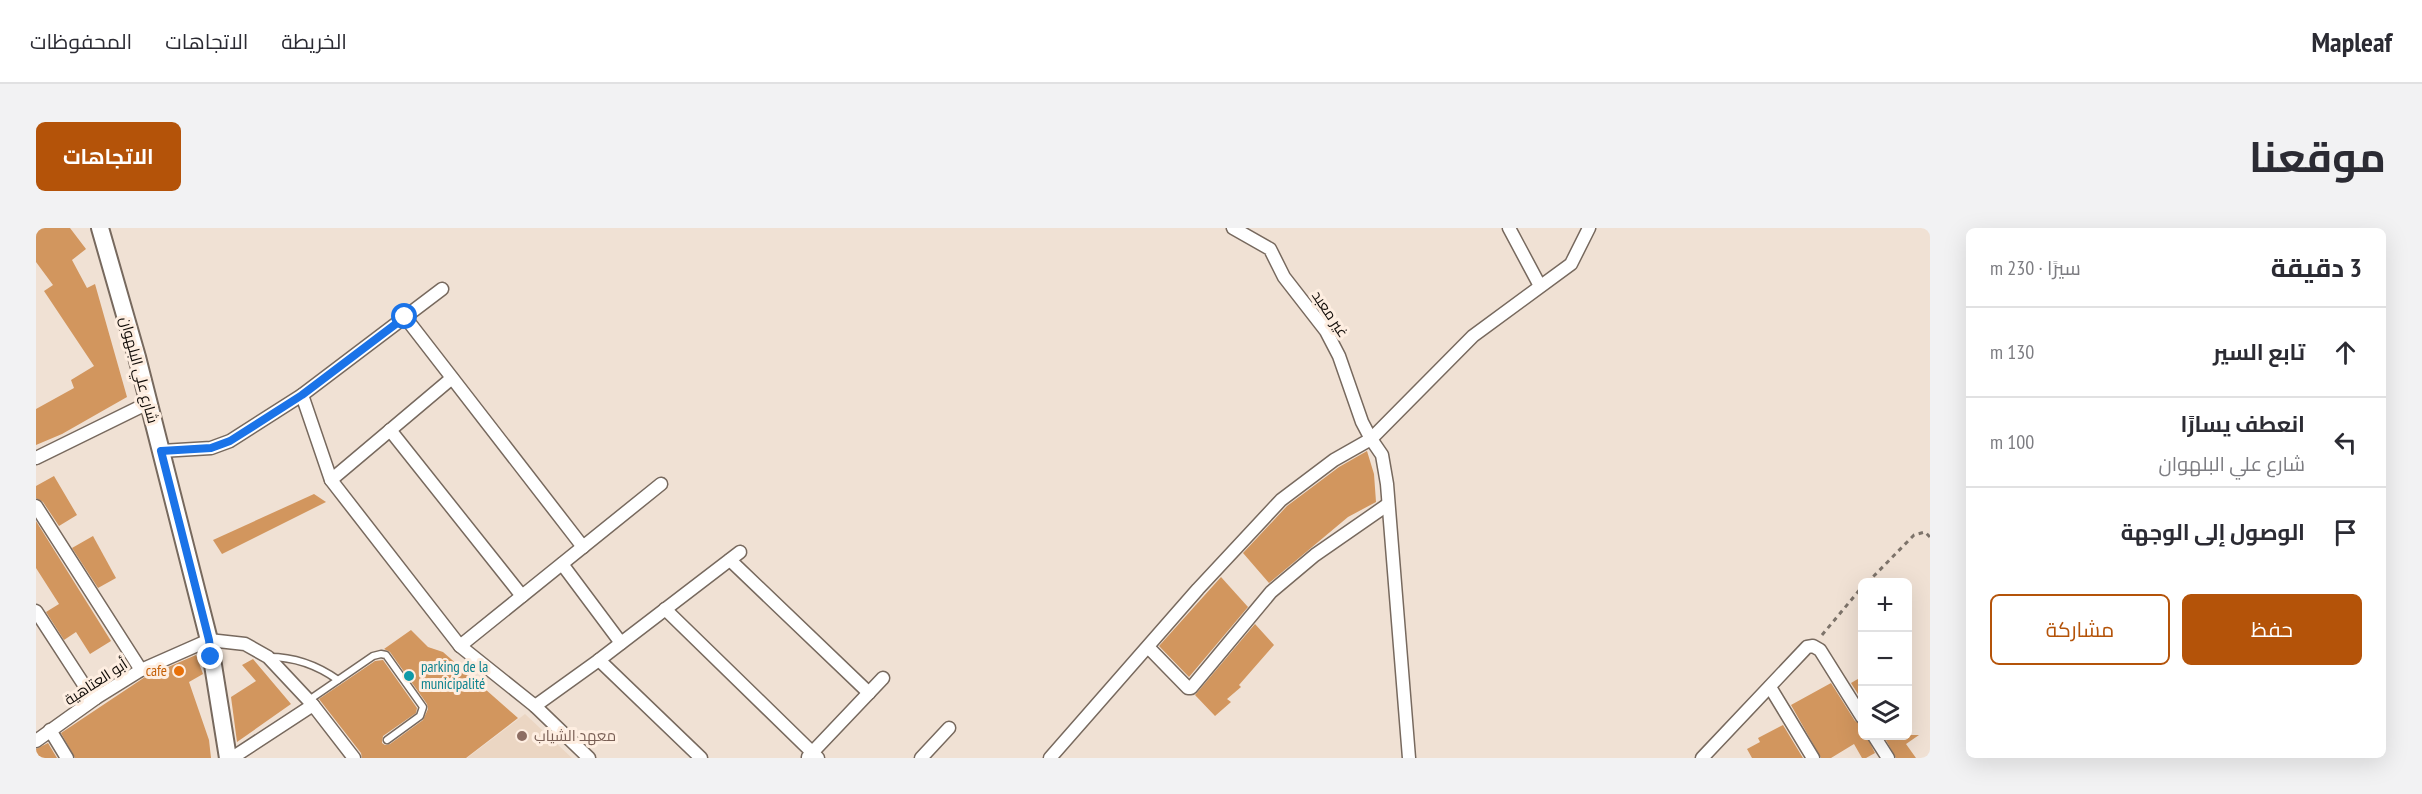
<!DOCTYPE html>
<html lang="ar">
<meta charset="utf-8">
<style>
:root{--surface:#fff;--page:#f2f2f3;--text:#2b2b33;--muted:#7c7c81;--line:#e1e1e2;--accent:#b45309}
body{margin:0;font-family:"PT Sans Narrow",Cairo,sans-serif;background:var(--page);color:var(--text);direction:rtl}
.controls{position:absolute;right:18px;bottom:18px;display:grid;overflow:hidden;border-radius:9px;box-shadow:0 6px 24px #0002}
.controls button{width:54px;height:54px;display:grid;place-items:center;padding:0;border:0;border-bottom:2px solid var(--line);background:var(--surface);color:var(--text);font:30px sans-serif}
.stop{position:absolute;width:18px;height:18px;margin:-14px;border:4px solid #1a73e8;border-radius:50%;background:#fff}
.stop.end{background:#1a73e8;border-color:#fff;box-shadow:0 2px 6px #0008}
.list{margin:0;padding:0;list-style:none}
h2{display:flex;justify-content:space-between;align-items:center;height:78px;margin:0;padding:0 24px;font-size:26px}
h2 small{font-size:20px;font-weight:400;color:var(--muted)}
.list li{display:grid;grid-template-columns:39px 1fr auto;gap:18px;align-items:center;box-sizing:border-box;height:90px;padding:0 24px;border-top:2px solid var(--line)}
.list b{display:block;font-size:22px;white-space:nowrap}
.list p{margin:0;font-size:20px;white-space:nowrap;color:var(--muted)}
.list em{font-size:20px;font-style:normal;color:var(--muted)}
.actions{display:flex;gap:12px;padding:18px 24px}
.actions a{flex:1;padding:14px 0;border:2px solid var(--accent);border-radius:9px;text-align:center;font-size:21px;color:var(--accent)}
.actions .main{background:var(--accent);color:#fff}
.icon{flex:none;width:33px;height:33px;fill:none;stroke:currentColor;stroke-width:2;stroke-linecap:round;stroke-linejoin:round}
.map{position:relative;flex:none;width:1894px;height:530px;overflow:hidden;direction:ltr;border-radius:9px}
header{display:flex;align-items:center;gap:36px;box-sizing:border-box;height:84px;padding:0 30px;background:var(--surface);border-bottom:2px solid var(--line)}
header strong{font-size:28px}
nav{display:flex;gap:33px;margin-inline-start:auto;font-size:21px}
.intro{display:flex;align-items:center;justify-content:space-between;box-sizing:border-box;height:144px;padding:0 36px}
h1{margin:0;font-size:42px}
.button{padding:15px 27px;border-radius:9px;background:var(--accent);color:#fff;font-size:21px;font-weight:700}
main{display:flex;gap:36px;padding:0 36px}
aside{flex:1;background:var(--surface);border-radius:9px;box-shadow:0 6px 24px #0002}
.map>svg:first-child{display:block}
</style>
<header>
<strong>Mapleaf</strong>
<nav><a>الخريطة</a><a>الاتجاهات</a><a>المحفوظات</a></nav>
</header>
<div class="intro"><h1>موقعنا</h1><a class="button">الاتجاهات</a></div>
<main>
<aside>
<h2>3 دقيقة<small>سيرًا · 230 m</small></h2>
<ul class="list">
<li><svg class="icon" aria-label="ahead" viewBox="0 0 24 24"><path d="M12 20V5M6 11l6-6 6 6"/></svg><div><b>تابع السير</b></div><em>130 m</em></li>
<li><svg class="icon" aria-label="left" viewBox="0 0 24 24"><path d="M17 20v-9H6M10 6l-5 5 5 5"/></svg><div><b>انعطف يسارًا</b><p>شارع علي البلهوان</p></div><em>100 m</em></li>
<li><svg class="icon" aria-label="arrive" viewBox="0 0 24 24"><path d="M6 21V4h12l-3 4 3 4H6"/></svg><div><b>الوصول إلى الوجهة</b></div></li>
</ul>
<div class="actions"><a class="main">حفظ</a><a>مشاركة</a></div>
</aside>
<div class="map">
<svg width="1894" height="530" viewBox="0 0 1894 530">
<rect width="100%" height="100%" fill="#f0e1d4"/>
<polygon fill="#ebd6c3" points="489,486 536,530 431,530"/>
<g fill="#d2965e">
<polygon points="0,0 34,0 50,21 36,32 51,60 59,56 91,169 26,206 0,217 0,181 38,160 35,152 58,138 8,63 17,57 0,34"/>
<polygon points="1331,223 1338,246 1340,274 1312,289 1233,355 1207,325 1251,278 1303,239"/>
<polygon points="18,248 41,287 23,298 7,274 0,270 0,258"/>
<polygon points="278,266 290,274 186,326 177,312"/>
<polygon points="0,293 75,413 54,426 40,404 28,412 10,384 23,376 0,340"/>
<polygon points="57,308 80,350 62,360 36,320"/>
<polygon points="1185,349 1212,379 1153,449 1123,418"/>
<polygon points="1219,396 1238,417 1203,457 1205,459 1191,471 1195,474 1179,488 1159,467"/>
<polygon points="375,402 392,419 407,424 482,490 430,530 326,530 325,525 283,471 339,433 347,432 381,480 380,485 347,508 346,515 349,517 354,516 387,492 392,481 391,476 354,424 348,421"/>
<polygon points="160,427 167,446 153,454 173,512 175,530 39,530 25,505 109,449"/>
<polygon points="217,431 255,476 201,514 195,469 220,453 206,437"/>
<polygon points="1827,448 1827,474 1815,455"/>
<polygon points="1795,455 1819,493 1827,497 1827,507 1830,507 1839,525 1830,530 1826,530 1818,516 1795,530 1785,530 1755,477"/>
<polygon points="1747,497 1767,530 1716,530 1711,521 1724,514 1722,510"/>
<polygon points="1847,507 1883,507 1870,516 1880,530 1860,530"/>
<polygon points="12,515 21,530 0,530 0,521"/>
</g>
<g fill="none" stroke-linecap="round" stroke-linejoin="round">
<defs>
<g id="service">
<path d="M233,429C259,429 281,437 302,452"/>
<polyline points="273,472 337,428 345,426 350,427 387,479 384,488 351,512"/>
</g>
<g id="minor">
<polyline points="1197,0 1234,21 1248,49 1290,103 1303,128 1326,194 1335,211 1346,227 1351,256 1373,530"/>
<polyline points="1473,0 1504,58"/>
<polyline points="369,89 547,319"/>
<polyline points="266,167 295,252 424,418 499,478 553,530"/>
<polyline points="354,202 486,368"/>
<polyline points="125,223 175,220 194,213 266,167 406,61"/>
<polyline points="0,230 112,175"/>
<polyline points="295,252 416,150"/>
<polyline points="0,278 105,442"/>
<polyline points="694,332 833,465"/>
<polyline points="526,336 585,415"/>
<polyline points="629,381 782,530"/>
<polyline points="0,383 50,460 60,470"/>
<polyline points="424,418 625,256"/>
<polyline points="1112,419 1152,460 1155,460 1235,364 1279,327 1351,277"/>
<polyline points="563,432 665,530"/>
<polyline points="1734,459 1777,530"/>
<polyline points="499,478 563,432 704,324"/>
<polyline points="14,502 31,530"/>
<polyline points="1838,508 1852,530"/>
<polyline points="0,513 60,470 105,442 173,412 209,416 232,429 277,477"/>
<polyline points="772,529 847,450"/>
<polyline points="196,530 277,477 318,530"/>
<polyline points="885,530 913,500"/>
<polyline points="1014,530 1162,361 1245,272 1298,232 1335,211 1437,108 1535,36 1553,0"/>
<polyline points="1666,530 1771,419 1777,418 1784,422 1826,489"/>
</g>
<polyline id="tertiary" points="64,0 101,129 173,412 192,530"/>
</defs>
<use href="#service" stroke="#77695e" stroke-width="9"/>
<use href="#minor" stroke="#77695e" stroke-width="15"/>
<use href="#tertiary" stroke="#77695e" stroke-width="20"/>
<g stroke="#7d736a" stroke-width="3" stroke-dasharray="4.5 4.5" stroke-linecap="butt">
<polyline points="1831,355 1878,307 1889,304 1894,309"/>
<polyline points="1786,407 1826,359"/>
</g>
<use href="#service" stroke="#fff" stroke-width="6"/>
<use href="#minor" stroke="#fff" stroke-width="12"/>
<use href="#tertiary" stroke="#fff" stroke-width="16"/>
</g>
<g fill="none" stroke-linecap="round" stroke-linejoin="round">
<polyline stroke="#1a73e8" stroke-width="8" points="175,429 173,412 125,223 175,220 194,213 266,167 369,89"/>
</g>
<circle fill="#e8710a" stroke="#feeee1" stroke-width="2" cx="143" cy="443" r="6"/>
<circle fill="#0f9aa8" stroke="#feeee1" stroke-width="2" cx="373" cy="448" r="6"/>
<circle fill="#8d6e63" stroke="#feeee1" stroke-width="2" cx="486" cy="508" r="6"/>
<g text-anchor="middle" stroke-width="6" stroke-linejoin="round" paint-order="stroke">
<g font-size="15" fill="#100b07" stroke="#feeee1">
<text transform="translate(1294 86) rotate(56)" y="5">غير معبد</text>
<text transform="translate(103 142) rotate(75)" y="5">شارع علي البلهوان</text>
<text transform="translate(60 454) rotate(-33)" y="5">أبو العتاهية</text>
</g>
<g font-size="15" fill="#0d838f" stroke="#feeee1" text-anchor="start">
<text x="385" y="444">parking de la<tspan x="385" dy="17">municipalité</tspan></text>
</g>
<g font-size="15" fill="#c56008" stroke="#feeee1" text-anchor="end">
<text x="131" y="448">cafe</text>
</g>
<g font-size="15" fill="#785e54" stroke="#feeee1" text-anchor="start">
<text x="498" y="513">معهد الشياب</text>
</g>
</g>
</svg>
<div class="controls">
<button>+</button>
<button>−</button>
<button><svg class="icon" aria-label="layers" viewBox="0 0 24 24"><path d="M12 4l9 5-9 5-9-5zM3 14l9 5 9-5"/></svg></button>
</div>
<div class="stop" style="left:369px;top:89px"></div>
<div class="stop end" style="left:175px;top:429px"></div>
</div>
</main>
